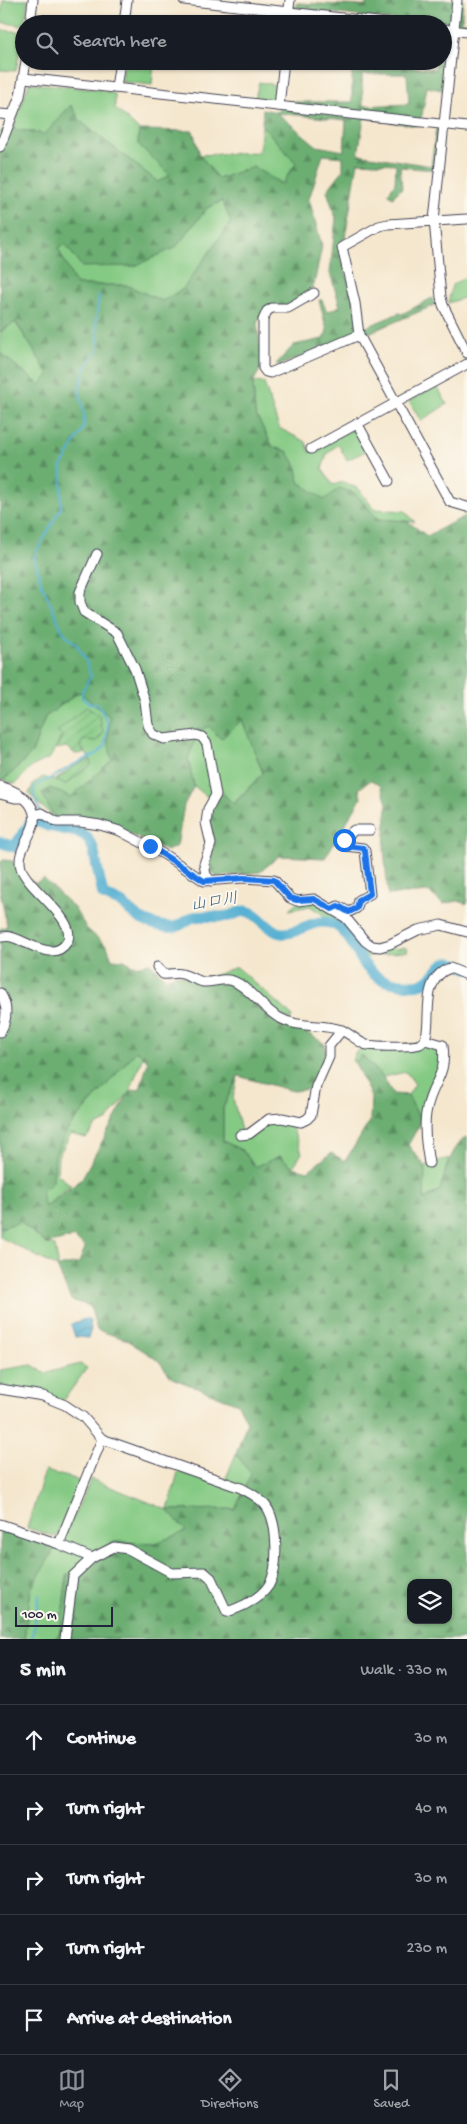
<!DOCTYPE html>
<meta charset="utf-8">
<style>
:root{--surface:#171b24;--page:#242831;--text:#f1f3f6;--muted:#9ea1a6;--line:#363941;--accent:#8c9099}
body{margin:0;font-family:"Gochi Hand","Klee One",sans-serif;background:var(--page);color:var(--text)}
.controls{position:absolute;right:15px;bottom:15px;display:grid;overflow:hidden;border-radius:10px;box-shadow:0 1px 4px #0004}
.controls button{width:45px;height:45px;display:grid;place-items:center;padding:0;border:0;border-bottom:1px solid var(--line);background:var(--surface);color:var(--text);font:25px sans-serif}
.scale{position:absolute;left:15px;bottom:12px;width:98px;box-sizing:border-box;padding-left:5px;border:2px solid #22223b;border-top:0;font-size:14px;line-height:18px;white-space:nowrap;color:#22223b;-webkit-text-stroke:4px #fbf7ec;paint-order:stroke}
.stop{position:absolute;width:15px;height:15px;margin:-11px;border:4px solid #1a73e8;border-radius:50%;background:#fff}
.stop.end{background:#1a73e8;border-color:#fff;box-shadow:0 1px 5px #0008}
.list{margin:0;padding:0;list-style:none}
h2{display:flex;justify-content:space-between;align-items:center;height:65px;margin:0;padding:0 20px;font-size:21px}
h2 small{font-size:16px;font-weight:400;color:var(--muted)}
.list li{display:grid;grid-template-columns:32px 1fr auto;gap:15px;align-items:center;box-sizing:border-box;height:70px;padding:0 20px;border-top:1px solid var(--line)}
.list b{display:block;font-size:19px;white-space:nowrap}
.list em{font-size:16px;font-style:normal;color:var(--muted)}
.icon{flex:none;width:28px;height:28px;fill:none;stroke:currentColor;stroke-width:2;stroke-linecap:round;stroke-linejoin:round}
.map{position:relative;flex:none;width:467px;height:1639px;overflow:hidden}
.search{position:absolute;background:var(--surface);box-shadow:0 1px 4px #0004;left:15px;right:15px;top:15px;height:55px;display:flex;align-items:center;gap:12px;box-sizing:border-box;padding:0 18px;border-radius:28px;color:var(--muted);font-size:19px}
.sheet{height:415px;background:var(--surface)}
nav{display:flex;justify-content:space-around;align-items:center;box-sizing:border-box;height:70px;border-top:1px solid var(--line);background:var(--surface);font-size:14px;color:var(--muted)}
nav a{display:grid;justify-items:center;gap:2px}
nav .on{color:var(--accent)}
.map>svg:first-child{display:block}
</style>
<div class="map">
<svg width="467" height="1639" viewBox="0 0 467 1639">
<defs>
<pattern id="forest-firs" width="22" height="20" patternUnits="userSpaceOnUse" patternTransform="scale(1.25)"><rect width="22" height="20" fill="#6cae72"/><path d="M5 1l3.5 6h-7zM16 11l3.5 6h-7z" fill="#588d5f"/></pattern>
<pattern id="garden-furrows" width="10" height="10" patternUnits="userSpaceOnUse" patternTransform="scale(1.25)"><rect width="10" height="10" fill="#85ca84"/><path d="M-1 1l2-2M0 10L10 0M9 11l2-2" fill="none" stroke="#73ad73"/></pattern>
<pattern id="water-waves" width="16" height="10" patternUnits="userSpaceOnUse" patternTransform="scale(1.25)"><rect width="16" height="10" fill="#53afd1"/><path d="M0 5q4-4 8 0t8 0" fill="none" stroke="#448eab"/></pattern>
</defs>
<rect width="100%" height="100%" fill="#fbf7ec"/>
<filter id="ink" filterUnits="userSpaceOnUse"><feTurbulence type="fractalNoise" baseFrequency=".02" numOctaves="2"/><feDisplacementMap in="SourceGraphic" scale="10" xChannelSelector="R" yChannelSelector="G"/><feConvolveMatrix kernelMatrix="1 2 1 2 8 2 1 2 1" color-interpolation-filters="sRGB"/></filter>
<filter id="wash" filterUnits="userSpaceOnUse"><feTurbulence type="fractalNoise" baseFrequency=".0096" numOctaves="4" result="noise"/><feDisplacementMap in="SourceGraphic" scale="20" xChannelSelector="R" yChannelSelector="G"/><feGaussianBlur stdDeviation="1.12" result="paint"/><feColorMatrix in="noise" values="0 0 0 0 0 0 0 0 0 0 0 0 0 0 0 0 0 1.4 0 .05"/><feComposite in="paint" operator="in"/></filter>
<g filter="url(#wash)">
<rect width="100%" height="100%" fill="#f5e7ce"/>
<g fill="#85ca84" stroke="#547660">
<polygon points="3,0 28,0 24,26 0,22"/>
<polygon points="0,30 23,32 16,71 0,70"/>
<polygon points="124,61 154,61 152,85 122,82"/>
<polygon points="259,82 275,85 273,102 255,98"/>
<polygon points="29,83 102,90 115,94 115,108 139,130 138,144 171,175 158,182 81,122 71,105 45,134 13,129"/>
<polygon points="262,125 296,163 282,184 253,167 218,179 200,155 259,152"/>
<polygon points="223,201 231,222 183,289 162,301 126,285 76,285 58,249 65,244 176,247 207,208"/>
<polygon points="467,276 467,297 448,303 452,285"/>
<polygon points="15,322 50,375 40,385 0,353 0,332"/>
<polygon points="253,382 264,383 279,428 306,442 310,452 355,427 368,450 347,460 338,444 327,454 322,469 333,485 343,482 359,489 374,509 405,511 415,522 378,519 355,493 324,500 299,482 297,467 273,447 255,413"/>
<polygon points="437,386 447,404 421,421 409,401"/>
<polygon points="79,692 110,717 108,741 113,760 71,798 50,788 54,818 29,794 34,783 43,777 66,784 91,765 90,759 80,746 83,740 57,731 62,736 50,758 33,766 15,784 4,780 32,753 45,717"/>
<polygon points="242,719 263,773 233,804 218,788 210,799 194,786 188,758 199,731 209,726"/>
<path d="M314,901L346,922L365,946H392L395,949L405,947L408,951L364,957C353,942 344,922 324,920L325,916L310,906L289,910L297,903Z"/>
<polygon points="237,967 292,1016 291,1020 207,978"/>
<polygon points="425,1043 441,1046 442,1064 421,1122 408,1095 415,1084 406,1072 383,1077 362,1055 355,1063 352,1061 355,1053 363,1047"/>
<polygon points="137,1050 143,1056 130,1091 108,1120 96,1126 86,1138 71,1134 58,1156 57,1174 71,1185 45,1207 41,1193 53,1181 55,1155 68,1129"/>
<polygon points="238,1076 233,1098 241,1131 272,1121 291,1124 302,1153 293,1167 280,1156 256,1167 243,1151 223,1141 223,1108"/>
<polygon points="449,1158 440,1190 424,1199 425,1166"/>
<polygon points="20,1222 47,1244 55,1246 58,1263 57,1267 0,1237 0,1228"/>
<polygon points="80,1364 87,1368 63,1401 0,1387 0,1370 32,1365 46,1373"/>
<polygon points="236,1454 251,1474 235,1509 169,1510 187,1531 156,1543 112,1542 67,1576 60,1632 55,1639 24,1639 31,1589 56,1546 62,1542 91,1479 168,1510 178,1472 223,1485"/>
<polygon points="45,1471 80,1480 57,1537 27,1528"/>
</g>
<g fill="url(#forest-firs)" stroke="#476856" fill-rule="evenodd">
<polygon points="367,0 463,0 462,22 467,22 467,28 295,9 297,3 366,6"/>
<path d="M443,41L448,45L442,90L427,87L422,115L417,126L364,118L358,154L431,166L436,129L440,130L435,170L400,167L402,188L393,197L388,194L395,183L396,164L358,162L345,238L339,247L362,329L399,313L402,314L432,298L435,305L364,335L356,334L281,365L276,364L294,345L323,339L327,331L319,300H322L327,312L340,306L330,273L336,218L327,191L343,170V157L323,155L309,199L322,246L314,285L292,307L268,308L257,323L263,365L253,382L255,413L273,447L287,451L297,467L299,482L324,500L339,488L355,493L378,519L407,521L427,536L467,515V904L458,901L443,904L429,892L388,895L384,848L387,803L381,786L371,780L359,789L361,798L325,858L279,856L260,872L216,877L208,868L214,844L209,814L222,793L234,804L263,773L242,720L221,739L209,726L199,731L188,758L194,786L184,805L177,846L167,851L101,821L54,818L42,793L50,788L71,797L112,760L108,741L110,717L79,692L45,717L32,753L4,780H0V353L40,385L49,375L16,322L0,332V133L2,130L13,129L45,134L71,105L81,122L158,182L170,175L138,144L139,130L193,131L200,155L218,179L253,167L282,184L296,163L262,125L263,109L276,112L287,102H352V69L360,61H373V64L435,69L436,61H443ZM362,74H407L409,104L363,106ZM277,113L346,120L344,151L317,146ZM222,201L231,222L183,289L162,301L126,285H76L58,248L65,244L82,267L135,266L176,247L207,208Z"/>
<path d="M3,860L13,861L19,874L35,883L44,879L74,908L87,929L107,946L112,959L124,960L135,966L150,963L165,978L177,974L230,983L271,1018L301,1029L325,1044L326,1057L311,1089L293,1091L238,1076L223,1108V1141L243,1151L255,1167L280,1156L293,1167L308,1171L331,1153L345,1161L370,1121L371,1097L355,1063L362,1055L383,1077L393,1094L408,1095L421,1122L408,1145L425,1166L424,1199L440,1190C446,1171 450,1149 467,1136V1639H55L60,1632L67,1576L112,1542L156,1543L186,1531L168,1510L235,1509L251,1474L236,1454L247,1422L238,1404L172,1378L158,1360L125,1339L97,1330L90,1306L71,1300L57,1267L79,1263L85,1248L74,1237L47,1244L20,1222L0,1228V929L7,926L0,890V863ZM137,1050L148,1062L140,1089L130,1091L81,1180L45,1207L41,1193L53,1181L55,1155L68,1129ZM411,1583H448V1620H411Z"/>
<polygon points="0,1526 56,1546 31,1589 24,1639 0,1639"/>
</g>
<g fill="url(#garden-furrows)" stroke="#547660">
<polygon points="86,707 99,715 103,733 97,741 83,740 80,746 85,753 75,754 67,747 56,749 62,736 57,732"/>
<polygon points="90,759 91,765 66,784 55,780 71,768"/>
</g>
<polygon fill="url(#water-waves)" stroke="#3a6886" points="85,1319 90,1321 91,1330 88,1338 75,1337 71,1324"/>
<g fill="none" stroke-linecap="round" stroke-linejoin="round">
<g stroke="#53afd1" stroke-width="2">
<polyline points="40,811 34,797 33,791 37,784 52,778 71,766 97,754 105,746 108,723 98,704 89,703 82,698 82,691 91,676 87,663 77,645 63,632 42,585 34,556 61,508 62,465 84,427 84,413 79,389 86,366 99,349 96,321 99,295"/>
<polyline points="41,815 43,823"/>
<polyline points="32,1639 39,1595"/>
</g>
<g stroke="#53afd1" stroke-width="11">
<path d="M39,822L48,826L78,832L86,836L93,848L103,895C110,899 118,900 124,905C128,908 131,912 135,915C143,922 163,928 174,927C182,926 187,919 194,917C205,915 218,918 229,916C235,915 240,910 246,911C260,913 267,931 281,933C300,935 313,916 333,924C358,935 356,974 390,982C399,984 414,987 423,983C444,973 435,953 467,968"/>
<polyline points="0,842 14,847 31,822"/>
</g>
</g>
</g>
<g filter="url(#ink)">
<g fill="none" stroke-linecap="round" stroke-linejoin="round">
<defs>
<g id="minor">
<polyline points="184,0 395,24"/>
<polyline points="457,0 434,220 441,297 443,305 467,353"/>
<polyline points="30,24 33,0"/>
<polyline points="124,24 127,0"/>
<polyline points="287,24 290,0"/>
<polyline points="443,29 467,32"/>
<polyline points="24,78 467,127"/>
<polyline points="116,88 120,61"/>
<polyline points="279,106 284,61"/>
<polyline points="0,114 12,115"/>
<polyline points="0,147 20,96 26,61"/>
<polyline points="467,219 388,224 379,226 342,247 355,303 359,335 450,502 467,507"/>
<polyline points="314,293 288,308 272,308 267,311 263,320 263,368 266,372 270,373 359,335"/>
<polyline points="357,423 389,481"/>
<polyline points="311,449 467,364"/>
<polyline points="97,554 80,592 80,602 84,612 117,633 135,669 145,701 148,725 153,734 164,739 196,735 202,737 207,744 216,795 208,809 206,823 211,844 204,864 206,875 211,881"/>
<path d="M0,786C11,789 22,794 29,803C47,826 14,845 21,868C28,890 79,920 67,942C54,963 27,941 11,937C8,936 4,937 0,937"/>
<polyline points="0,794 15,798 24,798"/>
<polyline points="35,815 42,813 57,822 80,822 100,825 120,831 165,855 204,881 244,878 274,880 290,898 297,901 314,899 346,918 365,941 372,946 380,947 390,944 418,930 441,925 467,932"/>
<polyline points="332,909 338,906 349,912 357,908 359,900 370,894 365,851 363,848 346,846 344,840 354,830 370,830"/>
<path d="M157,967L163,974C170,975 176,972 182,974C189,976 196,980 203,982C213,983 224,977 233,981C249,987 262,1008 278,1017C298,1029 320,1023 341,1030C349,1033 356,1040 364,1044C370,1047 415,1047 420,1044C438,1034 414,981 450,968L467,975"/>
<path d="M0,993C8,1005 8,1020 0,1032"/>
<path d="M425,1040L443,1045C447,1076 433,1081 427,1108C423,1126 426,1145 429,1163"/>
<polyline points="240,1135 249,1134 269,1119 282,1118 301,1122 307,1119 311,1115 316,1086 329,1057 329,1046 342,1030"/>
<path d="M0,1389L43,1396L65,1405L83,1417L102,1439L241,1488C250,1493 259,1497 266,1506C278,1522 279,1568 269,1585C260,1599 242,1607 227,1612L211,1578L204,1572L172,1573L128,1549L114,1547L92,1558"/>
<polyline points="0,1524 59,1544 92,1558 73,1576 65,1639"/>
<polyline points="59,1544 102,1439"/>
</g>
</defs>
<use href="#minor" stroke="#424051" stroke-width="11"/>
<use href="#minor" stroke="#fff" stroke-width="9"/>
</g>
</g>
<g fill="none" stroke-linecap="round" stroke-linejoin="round" filter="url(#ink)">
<polyline stroke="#1a73e8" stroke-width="6" points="150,846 204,881 244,878 274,880 290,898 297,900 314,899 332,909 338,906 349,912 357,908 359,900 370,894 365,851 363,848 346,846 344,840"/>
</g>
<g text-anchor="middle" stroke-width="4" stroke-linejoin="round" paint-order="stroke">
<g font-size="16" font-style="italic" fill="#365a77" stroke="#fbf7ec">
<text transform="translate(214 900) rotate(-9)" y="6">山口川</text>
</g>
</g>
</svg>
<div class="controls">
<button><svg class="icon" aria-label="layers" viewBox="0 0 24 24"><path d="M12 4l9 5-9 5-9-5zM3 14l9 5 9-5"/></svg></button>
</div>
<div class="scale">100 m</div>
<div class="stop" style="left:344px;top:840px"></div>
<div class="stop end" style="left:150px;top:846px"></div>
<div class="search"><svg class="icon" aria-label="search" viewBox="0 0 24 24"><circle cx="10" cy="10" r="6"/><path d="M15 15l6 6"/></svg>Search here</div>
</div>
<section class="sheet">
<h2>5 min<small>Walk · 330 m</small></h2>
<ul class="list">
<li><svg class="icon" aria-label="ahead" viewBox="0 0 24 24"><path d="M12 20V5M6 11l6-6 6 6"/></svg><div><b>Continue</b></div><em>30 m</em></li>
<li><svg class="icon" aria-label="right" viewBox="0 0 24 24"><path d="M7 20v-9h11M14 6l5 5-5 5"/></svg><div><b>Turn right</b></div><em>40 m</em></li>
<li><svg class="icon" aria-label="right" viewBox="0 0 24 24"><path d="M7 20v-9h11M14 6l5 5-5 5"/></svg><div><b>Turn right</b></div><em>30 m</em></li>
<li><svg class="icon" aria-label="right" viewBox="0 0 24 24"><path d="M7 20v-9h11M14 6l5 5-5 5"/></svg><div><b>Turn right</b></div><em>230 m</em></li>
<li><svg class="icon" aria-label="arrive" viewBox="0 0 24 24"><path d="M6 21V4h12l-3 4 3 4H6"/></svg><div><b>Arrive at destination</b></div></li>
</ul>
</section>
<nav>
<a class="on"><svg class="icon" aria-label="map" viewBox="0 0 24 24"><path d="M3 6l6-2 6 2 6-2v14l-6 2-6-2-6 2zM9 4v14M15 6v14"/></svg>Map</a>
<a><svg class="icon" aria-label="directions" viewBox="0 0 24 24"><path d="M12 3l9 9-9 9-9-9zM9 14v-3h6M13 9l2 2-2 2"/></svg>Directions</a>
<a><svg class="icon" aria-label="saved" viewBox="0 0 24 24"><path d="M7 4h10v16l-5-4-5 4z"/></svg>Saved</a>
</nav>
